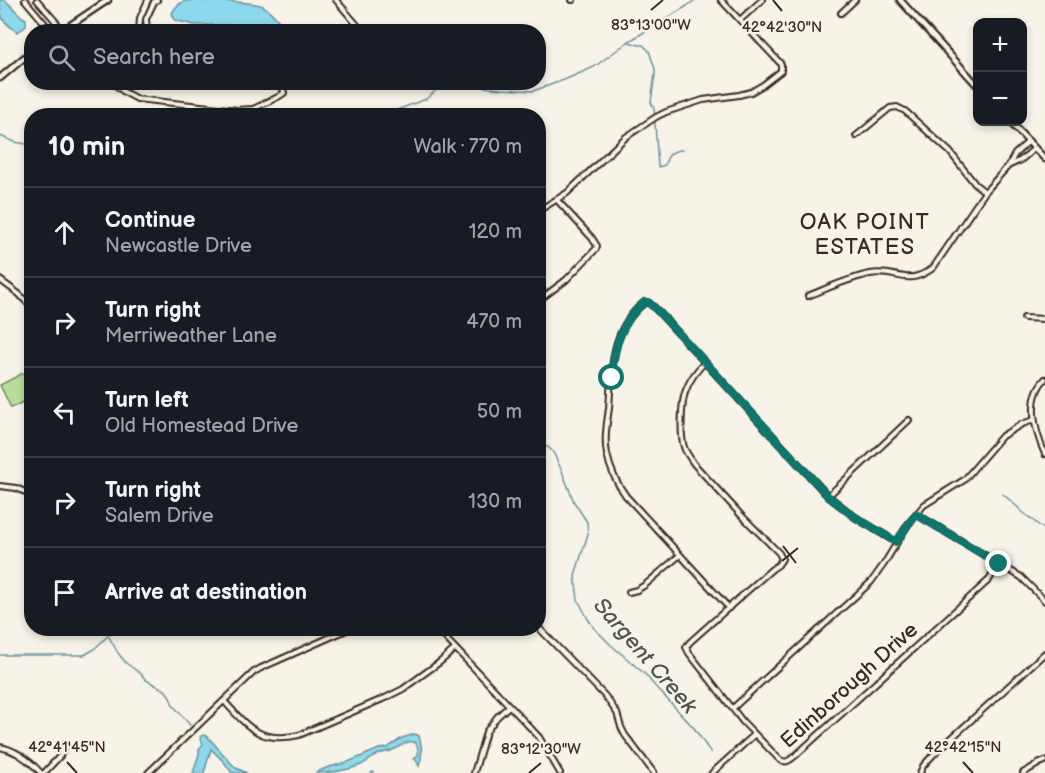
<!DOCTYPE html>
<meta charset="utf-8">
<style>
:root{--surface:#171b24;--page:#242831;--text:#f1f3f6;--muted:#9ea1a6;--line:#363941}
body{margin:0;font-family:"Balsamiq Sans",sans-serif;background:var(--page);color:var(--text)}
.controls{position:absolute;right:18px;top:18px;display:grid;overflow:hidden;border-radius:12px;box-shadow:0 3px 9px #0003}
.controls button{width:54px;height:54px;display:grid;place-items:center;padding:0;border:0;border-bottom:2px solid var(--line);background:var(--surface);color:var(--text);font:30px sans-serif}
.stop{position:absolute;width:18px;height:18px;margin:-14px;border:4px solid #0f766e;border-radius:50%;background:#fff}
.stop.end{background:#0f766e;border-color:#fff;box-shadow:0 2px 6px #0008}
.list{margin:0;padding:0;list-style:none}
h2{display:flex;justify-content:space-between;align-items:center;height:78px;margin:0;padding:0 24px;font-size:26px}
h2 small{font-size:20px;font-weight:400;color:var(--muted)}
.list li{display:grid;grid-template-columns:39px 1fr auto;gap:18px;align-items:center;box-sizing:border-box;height:90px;padding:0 24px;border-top:2px solid var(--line)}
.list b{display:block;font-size:22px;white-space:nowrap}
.list p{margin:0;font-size:20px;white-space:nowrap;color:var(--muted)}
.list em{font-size:20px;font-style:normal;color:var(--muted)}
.icon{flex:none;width:33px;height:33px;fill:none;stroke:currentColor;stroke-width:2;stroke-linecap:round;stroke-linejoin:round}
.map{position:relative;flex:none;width:1045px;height:773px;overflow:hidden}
.search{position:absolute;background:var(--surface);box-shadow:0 3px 9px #0003;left:24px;top:24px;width:522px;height:66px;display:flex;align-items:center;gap:15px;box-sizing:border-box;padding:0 21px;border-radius:24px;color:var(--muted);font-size:22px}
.panel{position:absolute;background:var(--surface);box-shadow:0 3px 9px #0003;left:24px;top:108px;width:522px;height:528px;border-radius:24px}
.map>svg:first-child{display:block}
</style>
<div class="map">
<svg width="1045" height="773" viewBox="0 0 1045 773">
<rect width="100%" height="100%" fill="#f7f3e8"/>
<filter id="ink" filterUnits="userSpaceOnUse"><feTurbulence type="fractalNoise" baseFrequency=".0167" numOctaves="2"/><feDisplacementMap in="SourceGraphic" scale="12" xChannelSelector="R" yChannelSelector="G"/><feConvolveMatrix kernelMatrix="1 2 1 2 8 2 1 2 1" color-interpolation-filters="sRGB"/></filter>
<g filter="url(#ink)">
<polygon fill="#b8df9a" stroke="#7a845c" stroke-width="1.5" points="23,373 31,390 31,398 11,408 0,385"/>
<g fill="#8cd8ec" stroke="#6c929a" stroke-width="1.5">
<path d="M0,0H5L22,17L26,19V25L24,28L17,32C2,21 0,18 0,0Z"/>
<path d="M197,0C213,2 250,0 263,6C271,11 277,19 283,25L282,31H257L238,25H194L175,20L172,13C179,1 184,1 197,0Z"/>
<path d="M415,734L419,736C422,747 423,755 419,766L416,760L414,759L418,755V749L416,743C408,739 403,745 395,749C390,752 383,752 377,755C372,758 367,762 361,765C346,771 331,773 315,773L326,768L348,762L379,749L387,748L402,738Z"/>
<polygon points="203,735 207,736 231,763 236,768 247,773 232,773 224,762 211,749 204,773 193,773 199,754 199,749 203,744 200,737"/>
</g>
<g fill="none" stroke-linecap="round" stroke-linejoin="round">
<g stroke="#6c929a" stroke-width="1.5">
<path d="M629,42L639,45H643L649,51L655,69V74L651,102L654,109L658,167L665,165C667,155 672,150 682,150"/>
<polyline points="468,82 489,88 533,91 564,80 594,67 628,42 687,6 695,0"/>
<polyline points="381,116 426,99 439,88 449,82"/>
<polyline points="0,136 15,142 32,145"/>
<polyline points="538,445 548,447 553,452 562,471 574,502 587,522 588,534 575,575 578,600 588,619 594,628 611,645 646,675 653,684 694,728 711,753"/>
<polyline points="1003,494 1026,515 1045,530"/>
<polyline points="109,637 118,653 126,663 141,674 146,680 165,690 169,695 173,705 190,725"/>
<polyline points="0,655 84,655 93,650 116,628"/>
<polyline points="371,773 374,772"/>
</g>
<defs>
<g id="minor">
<polyline points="25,0 52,32"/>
<polyline points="37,0 63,30"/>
<polyline points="336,0 363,32"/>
<polyline points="572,0 573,0"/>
<polyline points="841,13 855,0"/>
<polyline points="740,20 762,0"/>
<polyline points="139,32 140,18 148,0"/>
<polyline points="147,32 146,19 154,2 157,0"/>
<polyline points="112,82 124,92 137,99 237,110 253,109 278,97 284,93 282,82"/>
<polyline points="856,136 890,108 897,107 905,111 950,152 975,184 985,192"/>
<polyline points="1010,165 1021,160 1035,148"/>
<polyline points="538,211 567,193 626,137 656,117 666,112 703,100 739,95 751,92 763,85 781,71 781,64 721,0"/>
<polyline points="0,280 19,294 32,308"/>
<path d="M808,296C828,288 849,278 870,274C898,269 905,288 933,268L985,192L1009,165L1015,154L1029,141"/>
<polyline points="538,301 566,280 596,249 597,246 592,238 557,200"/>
<polyline points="1024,318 1045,319"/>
<path d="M705,362C697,370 690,379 686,390C681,401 680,436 684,447C686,453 690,458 694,464L741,515L779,553L782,559L778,565L772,569L690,642L686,647L689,653L743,722L780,760C786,763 789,761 795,756L989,580L999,564"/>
<path d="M1045,379C1026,399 1035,432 1045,454"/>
<polyline points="0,486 16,488 32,495"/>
<polyline points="828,496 909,420"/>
<polyline points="916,514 1021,577 1045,601"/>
<polyline points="629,592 637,590 645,585 680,555"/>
<path d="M729,608L626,496C617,484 610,469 607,454C604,439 607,423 609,408C612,368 610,329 645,302L649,303L654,307L828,496L855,517L896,542"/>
<polyline points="538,627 605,696 617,713 621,727 625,735 654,773"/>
<polyline points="436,628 539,737 560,773"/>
<path d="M224,701C248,727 260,744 299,735L385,698L403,689L440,662L455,649"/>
<polyline points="733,708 871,582 884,564 908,524 924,505 964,480 1002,436 1022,424 1034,420"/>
<path d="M0,747C17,750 30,761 41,773"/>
<polyline points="44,773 60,756 65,745"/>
<polyline points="148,773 254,672 261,668 351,628"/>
<polyline points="474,773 486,732 497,717 509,706"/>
<polyline points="712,773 754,735"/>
<polyline points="920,773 923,766 933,755 1045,653"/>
<polyline points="1023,773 1040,763 1045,761"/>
</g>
<g id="tertiary">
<polyline points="900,0 978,86"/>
<polyline points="60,32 108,0"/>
<polyline points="0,78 32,51"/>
<polyline points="1010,122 1045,159"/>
</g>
</defs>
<use href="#minor" stroke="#3b2a1e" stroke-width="8"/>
<use href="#tertiary" stroke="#3b2a1e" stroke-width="9"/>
<use href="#minor" stroke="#f7f3e8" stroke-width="4"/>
<use href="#tertiary" stroke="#f7f3e8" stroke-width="4.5"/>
</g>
</g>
<g fill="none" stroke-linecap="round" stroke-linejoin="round" filter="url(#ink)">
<path stroke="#0f766e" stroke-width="8" d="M612,378C613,348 621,321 645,302L649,303L660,313L828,496L855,517L896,542L916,514L999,564"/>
</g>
<path fill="none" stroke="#3b2a1e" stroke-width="2" d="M773,0L782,11M651,10L663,0M783,546L796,563M782,561L798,548M67,762L77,773M963,762L973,773M529,773L541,763"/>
<g text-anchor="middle" stroke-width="4.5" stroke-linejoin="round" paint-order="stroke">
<g font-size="21" fill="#3b2a1e" stroke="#f7f3e8">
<text transform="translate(849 685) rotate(-42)" y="7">Edinborough Drive</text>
</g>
<g font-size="22" letter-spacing="1.5" fill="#3b2a1e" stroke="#f7f3e8">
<text x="865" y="229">OAK POINT<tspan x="865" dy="25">ESTATES</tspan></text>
</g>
<g font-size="22" font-style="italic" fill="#4f5652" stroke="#f7f3e8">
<text transform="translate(646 655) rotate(49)" y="8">Sargent Creek</text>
</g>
</g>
<g font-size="15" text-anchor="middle" fill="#3b2a1e" stroke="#f7f3e8" stroke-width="4.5" stroke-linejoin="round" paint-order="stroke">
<text x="651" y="30">83°13'00"W</text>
<text x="782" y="32">42°42'30"N</text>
<text x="67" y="752">42°41'45"N</text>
<text x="963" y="752">42°42'15"N</text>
<text x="541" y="754">83°12'30"W</text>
</g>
</svg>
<div class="controls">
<button>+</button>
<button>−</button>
</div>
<div class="stop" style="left:612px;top:378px"></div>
<div class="stop end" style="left:999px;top:564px"></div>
<div class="search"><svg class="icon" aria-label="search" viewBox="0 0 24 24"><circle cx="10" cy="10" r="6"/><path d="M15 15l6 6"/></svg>Search here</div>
<section class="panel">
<h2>10 min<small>Walk · 770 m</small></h2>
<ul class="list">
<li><svg class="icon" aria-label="ahead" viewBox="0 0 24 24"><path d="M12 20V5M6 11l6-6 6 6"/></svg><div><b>Continue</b><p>Newcastle Drive</p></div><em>120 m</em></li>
<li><svg class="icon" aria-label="right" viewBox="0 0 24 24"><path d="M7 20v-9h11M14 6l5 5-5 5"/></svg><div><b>Turn right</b><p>Merriweather Lane</p></div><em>470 m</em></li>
<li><svg class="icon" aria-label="left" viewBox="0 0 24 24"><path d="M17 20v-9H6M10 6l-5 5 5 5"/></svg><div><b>Turn left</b><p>Old Homestead Drive</p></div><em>50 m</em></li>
<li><svg class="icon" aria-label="right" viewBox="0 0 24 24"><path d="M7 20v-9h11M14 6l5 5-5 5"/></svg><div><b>Turn right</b><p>Salem Drive</p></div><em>130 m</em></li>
<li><svg class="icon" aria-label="arrive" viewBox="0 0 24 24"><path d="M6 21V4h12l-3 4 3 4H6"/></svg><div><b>Arrive at destination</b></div></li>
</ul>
</section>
</div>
